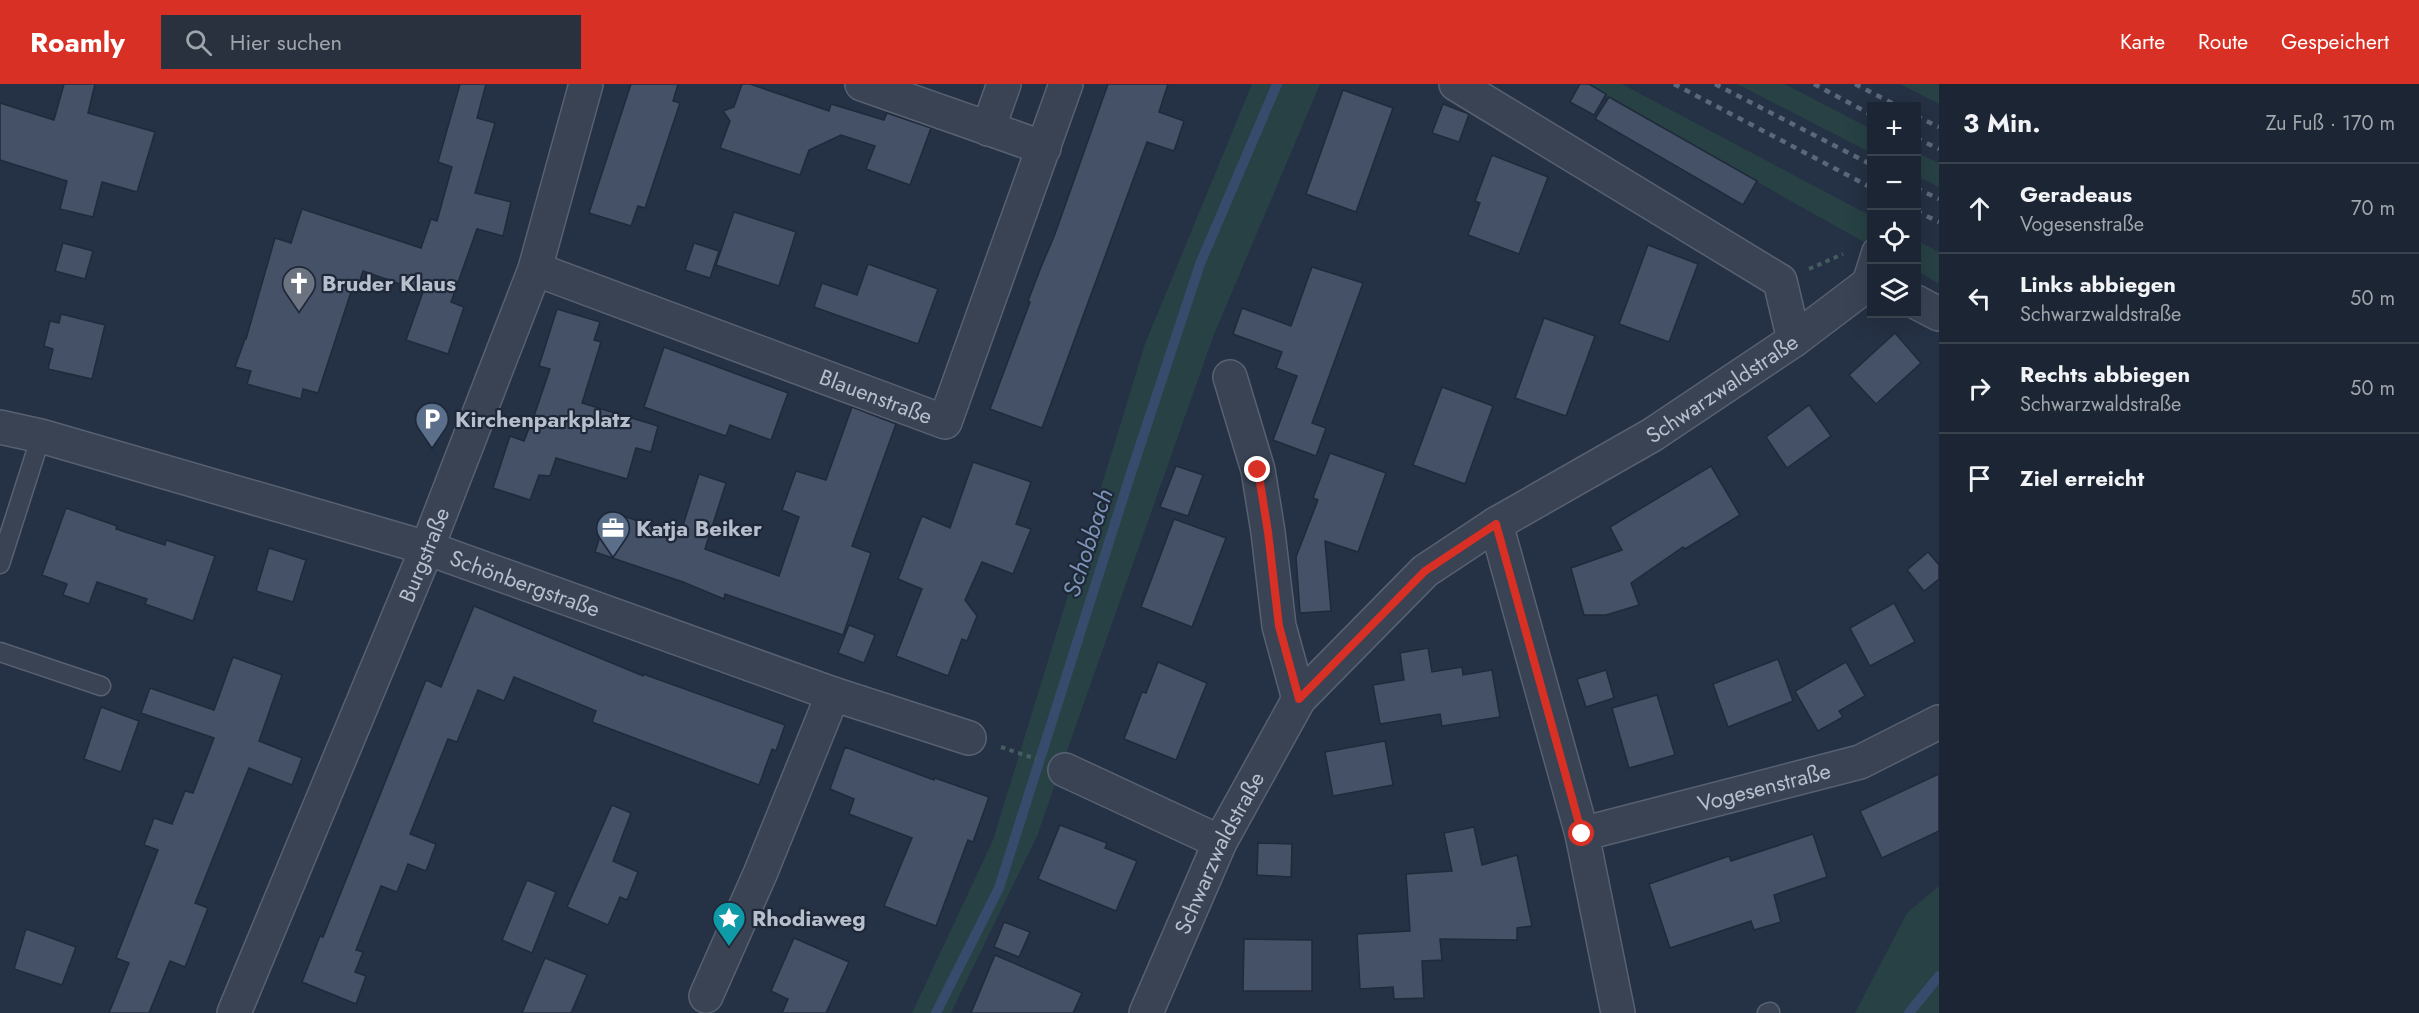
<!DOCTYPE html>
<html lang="de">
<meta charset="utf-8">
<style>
:root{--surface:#1c2533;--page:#29313f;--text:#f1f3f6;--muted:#a0a5ac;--line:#3a424e;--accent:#d93025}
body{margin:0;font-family:Jost,sans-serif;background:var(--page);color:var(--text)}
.controls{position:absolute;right:18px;top:18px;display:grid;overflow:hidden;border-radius:0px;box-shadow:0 6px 24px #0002}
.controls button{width:54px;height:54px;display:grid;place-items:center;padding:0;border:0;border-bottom:2px solid var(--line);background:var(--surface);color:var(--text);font:30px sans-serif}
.stop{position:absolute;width:18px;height:18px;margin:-14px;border:4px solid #d93025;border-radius:50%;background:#fff}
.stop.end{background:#d93025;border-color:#fff;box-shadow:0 2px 6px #0008}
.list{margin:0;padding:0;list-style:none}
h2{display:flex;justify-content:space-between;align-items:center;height:78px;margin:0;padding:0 24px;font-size:26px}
h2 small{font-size:20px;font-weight:400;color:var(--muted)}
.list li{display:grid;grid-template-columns:39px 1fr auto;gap:18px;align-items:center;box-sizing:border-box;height:90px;padding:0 24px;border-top:2px solid var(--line)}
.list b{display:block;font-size:22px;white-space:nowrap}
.list p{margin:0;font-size:20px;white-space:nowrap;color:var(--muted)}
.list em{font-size:20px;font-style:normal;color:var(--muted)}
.icon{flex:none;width:33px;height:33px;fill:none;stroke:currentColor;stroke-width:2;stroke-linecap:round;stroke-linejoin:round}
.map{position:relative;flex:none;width:1939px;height:929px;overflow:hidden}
header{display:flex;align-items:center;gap:36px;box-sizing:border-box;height:84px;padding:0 30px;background:var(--accent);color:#fff}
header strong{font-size:28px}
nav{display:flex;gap:33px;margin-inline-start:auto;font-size:21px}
.search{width:420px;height:54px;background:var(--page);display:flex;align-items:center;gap:15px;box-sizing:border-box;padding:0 21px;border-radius:0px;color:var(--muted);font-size:22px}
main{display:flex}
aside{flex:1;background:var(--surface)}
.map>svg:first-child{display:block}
</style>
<header>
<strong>Roamly</strong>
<div class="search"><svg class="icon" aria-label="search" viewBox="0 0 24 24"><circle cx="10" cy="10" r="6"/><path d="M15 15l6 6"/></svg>Hier suchen</div>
<nav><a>Karte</a><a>Route</a><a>Gespeichert</a></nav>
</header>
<main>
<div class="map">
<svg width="1939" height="929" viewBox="0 0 1939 929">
<rect width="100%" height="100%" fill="#253144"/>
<g fill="#274145">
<polygon points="1252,0 1320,0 1213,253 1037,752 951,929 912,929 993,756 1145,260"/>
<polygon points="1589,0 1622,0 1871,132 1871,162 1608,14 1606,10"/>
<polygon points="1737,0 1785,0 1871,45 1871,69"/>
<polygon points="1900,0 1939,0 1939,20"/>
<polygon points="1916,68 1939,79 1939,103 1917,92"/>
<polygon points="1916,156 1939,168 1939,200 1917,187"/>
<polygon points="1939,802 1939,929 1855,929 1907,829"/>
</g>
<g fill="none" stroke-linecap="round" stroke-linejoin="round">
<g stroke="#374b6c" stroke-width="10">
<polyline points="936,929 999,804 1130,392 1200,180 1277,0"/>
<polyline points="1909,929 1939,892"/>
</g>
</g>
<g fill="#445167" stroke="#202a3b" stroke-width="1.5">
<polygon points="64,0 95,0 88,29 155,48 137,108 102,98 93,133 60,125 67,97 0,76 0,19 54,36"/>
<polygon points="460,0 486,0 477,34 495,39 475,109 511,118 503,152 477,145 451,218 464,223 448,270 406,256 423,208 363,187 356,208 351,208 318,309 303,305 301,315 247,300 251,287 235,283 245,255 246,255 275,154 291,159 302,125 421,164 431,135 437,137 452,83 438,78"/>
<polygon points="631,0 678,0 673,17 680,19 645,124 638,122 631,142 589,129"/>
<polygon points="742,0 750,0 829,27 831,20 884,36 887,29 931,44 910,101 866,85 875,62 841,51 809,66 800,91 720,64 730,37 723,27 734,23"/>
<polygon points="1108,0 1168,0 1159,28 1184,37 1174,67 1147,58 1042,344 990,325 1030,218 1028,217 1041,183 1055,150"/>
<polygon points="1580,0 1589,0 1606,10 1594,31 1570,18"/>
<polygon points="1343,6 1393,24 1356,128 1306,110"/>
<polygon points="1609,13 1757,97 1743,121 1595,35"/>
<polygon points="1443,20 1469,30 1459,58 1432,49"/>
<polygon points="1492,71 1548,93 1519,170 1468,151 1480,119 1475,117"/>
<polygon points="734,128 796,148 779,202 716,181"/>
<polygon points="63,159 93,167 85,195 55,187"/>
<polygon points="694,159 719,167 710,194 685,186"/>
<polygon points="1648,161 1698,180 1669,258 1619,240"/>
<polygon points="868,180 938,205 918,260 814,223 822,199 857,211"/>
<polygon points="1312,183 1363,199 1312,339 1326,344 1316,372 1273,356 1297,292 1276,284 1282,268 1233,250 1242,224 1291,242"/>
<polygon points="557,225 600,238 594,256 601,258 582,319 658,342 651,368 636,364 627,395 556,374 550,392 539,391 530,416 493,404 510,352 524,357 535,329 550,285 539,282"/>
<polygon points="61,230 105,241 92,295 48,285 53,265 44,262 50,237 59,239"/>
<polygon points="1544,234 1595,252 1566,332 1515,314"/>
<polygon points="1895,249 1921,279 1876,320 1849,291"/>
<polygon points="664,263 788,309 771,356 730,341 726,352 644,323"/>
<polygon points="1442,303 1493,322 1465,400 1413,381"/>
<polygon points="1809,321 1831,352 1787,384 1766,353"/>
<polygon points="852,323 896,340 852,462 871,469 843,551 725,510 724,515 683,498 595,468 608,427 680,451 699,390 726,399 705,465 779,492 799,433 782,426 796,387 826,396"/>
<polygon points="1330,369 1386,389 1358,468 1325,457 1331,527 1300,529 1296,473 1318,416 1313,414"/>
<polygon points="973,378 1031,398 1016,440 1031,445 1013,490 982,478 965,516 977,532 967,557 962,555 948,592 896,572 922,505 898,495 922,432 950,444"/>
<polygon points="1176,382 1203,391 1188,432 1160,423"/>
<polygon points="1711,382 1740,431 1685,465 1683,463 1631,499 1639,521 1606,531 1584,531 1571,484 1622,466 1610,443"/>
<polygon points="66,424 117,442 116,445 165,461 166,456 215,472 193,537 145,520 147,515 97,498 89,520 63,511 67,500 42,491"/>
<polygon points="1174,435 1226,454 1192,543 1141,523"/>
<polygon points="269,464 306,476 293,518 256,507"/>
<polygon points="1928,468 1939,481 1939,495 1924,507 1907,486"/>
<polygon points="1894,519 1915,558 1870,582 1850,544"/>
<polygon points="474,522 643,592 643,590 785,641 776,667 772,665 759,701 592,638 596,627 514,593 504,617 478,606 457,658 448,655 410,750 436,760 426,787 408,780 397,808 381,802 356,866 363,868 355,888 366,892 356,920 302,898 320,852 323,853 426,596 441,603"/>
<polygon points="849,541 875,551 864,579 838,569"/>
<polygon points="1428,564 1432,588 1462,583 1463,591 1492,586 1500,633 1442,642 1440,630 1380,640 1373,601 1404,596 1400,569"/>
<polygon points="233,573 282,591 259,657 302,674 292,701 249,684 195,819 208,824 185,883 170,877 149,929 109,929 129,879 116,874 158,766 144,761 154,734 172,740 185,707 193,709 214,654 141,629 150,604 214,626"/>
<polygon points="1778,575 1793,617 1728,643 1713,600"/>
<polygon points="1158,578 1207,599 1176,676 1124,655 1142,608 1146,609"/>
<polygon points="1846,578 1865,612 1839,627 1843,633 1818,647 1795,607"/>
<polygon points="1606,586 1614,614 1586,623 1577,595"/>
<polygon points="1657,611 1675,671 1629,684 1612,624"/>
<polygon points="101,623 139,637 121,688 84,675"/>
<polygon points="1385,657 1393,701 1333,712 1325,668"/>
<polygon points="845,663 934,696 935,694 989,713 973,758 968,756 936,842 884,822 912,754 849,730 854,715 830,705"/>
<polygon points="1939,690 1939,747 1882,774 1860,727"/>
<polygon points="612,721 631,729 613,777 638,788 627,816 620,813 608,841 567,823"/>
<polygon points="1060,741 1107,759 1105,764 1137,777 1116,827 1038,795"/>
<polygon points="1474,743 1482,781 1517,771 1532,842 1517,844 1517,856 1440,855 1442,876 1422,877 1424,914 1394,915 1393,903 1360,905 1357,850 1410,847 1406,790 1452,787 1444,749"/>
<polygon points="1813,750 1827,793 1774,811 1781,838 1754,846 1751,837 1670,864 1649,800 1729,772 1731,777"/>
<polygon points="1258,759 1292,760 1291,793 1257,791"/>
<polygon points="527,796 556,808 532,869 502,856"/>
<polygon points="1004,838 1030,848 1019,873 994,863"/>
<polygon points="26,845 76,863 62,901 14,885"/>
<polygon points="794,854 849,878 826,929 782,929 788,915 771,907"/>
<polygon points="1244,855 1312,856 1312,907 1243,907"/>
<polygon points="995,871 1082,909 1073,929 971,929"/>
<polygon points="545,874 587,891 571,929 522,929"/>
</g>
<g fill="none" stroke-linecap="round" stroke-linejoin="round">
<defs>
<g id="lane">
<polyline points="1860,203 1872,165"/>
<polyline points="0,480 41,352"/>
<polyline points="0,568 101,602"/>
<polyline points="1767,929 1770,928"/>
</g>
<g id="street">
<polyline points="862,0 1044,64"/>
<polyline points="1456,0 1780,197 1794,256"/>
<polyline points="988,45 1004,0"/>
<path id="s1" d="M535,185L945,338L1066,0"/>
<polyline points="1916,218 1939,230"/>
<polyline points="1230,293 1258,386 1268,448 1279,542 1299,615"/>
<path id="s2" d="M0,343L41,352L427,464L833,610L969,654"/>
<polyline points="1496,440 1582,750 1618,929"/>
<polyline points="1065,686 1220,758"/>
<path id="s3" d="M1582,750L1860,678L1939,638"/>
<polyline points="706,912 760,790 833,610"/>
<path id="s4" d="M234,929L427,464L535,185L586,0"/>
<path id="s5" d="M1146,929L1220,758L1299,615L1425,487L1496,440L1652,351L1794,256L1872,197"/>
</g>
</defs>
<use href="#lane" stroke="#586171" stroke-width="21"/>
<use href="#street" stroke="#586171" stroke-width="36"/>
<g stroke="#455d61" stroke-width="4" stroke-dasharray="4.5 4.5" stroke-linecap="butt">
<polyline points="1809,185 1843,170"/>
<polyline points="1001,663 1036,675"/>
</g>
<use href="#lane" stroke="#3a4354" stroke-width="18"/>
<use href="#street" stroke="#3a4354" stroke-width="33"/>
<g stroke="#5b677b" stroke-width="4.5" stroke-dasharray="6 6" stroke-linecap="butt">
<polyline points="1674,0 1872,104"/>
<polyline points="1715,0 1872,81"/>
<polyline points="1814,0 1872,31"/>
<polyline points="1855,0 1898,22"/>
<polyline points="1916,32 1939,43"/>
<polyline points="1916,54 1939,65"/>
<polyline points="1916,104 1939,115"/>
<polyline points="1916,127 1939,138"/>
</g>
</g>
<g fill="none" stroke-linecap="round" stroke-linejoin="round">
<polyline stroke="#d93025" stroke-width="8" points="1258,386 1268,448 1279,542 1299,615 1425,487 1496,440 1582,750"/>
</g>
<defs>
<symbol id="church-pin" viewBox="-11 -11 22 30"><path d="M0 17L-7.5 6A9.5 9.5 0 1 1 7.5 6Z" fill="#6b7280" stroke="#1e2839"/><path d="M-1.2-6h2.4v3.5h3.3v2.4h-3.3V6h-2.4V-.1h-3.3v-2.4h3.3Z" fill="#fff"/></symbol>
<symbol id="parking-pin" viewBox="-11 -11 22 30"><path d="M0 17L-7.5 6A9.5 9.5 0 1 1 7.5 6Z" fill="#5c6f8a" stroke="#1e2839"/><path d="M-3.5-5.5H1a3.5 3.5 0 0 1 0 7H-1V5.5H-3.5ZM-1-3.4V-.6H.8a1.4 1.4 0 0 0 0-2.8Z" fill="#fff"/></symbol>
<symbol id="office-pin" viewBox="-11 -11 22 30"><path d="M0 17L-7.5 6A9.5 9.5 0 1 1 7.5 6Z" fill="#5c6f8a" stroke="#1e2839"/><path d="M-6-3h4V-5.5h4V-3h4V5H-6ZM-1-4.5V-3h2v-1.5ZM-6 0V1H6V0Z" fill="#fff"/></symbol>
<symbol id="sight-pin" viewBox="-11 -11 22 30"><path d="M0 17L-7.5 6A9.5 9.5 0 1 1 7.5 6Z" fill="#0f9aa8" stroke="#1e2839"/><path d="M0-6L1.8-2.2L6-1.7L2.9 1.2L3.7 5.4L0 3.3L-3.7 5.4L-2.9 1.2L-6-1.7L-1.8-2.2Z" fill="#fff"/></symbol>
</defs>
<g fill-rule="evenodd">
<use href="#church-pin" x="280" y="180" width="38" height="52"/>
<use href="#parking-pin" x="413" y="316" width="38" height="52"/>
<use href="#office-pin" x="594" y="425" width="38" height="52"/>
<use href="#sight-pin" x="710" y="815" width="38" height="52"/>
</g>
<g text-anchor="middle" stroke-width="4.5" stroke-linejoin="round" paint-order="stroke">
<g font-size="22" font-weight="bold" fill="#b7bfcd" stroke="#1e2839" text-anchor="start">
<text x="322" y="207">Bruder Klaus</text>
<text x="455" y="343">Kirchenparkplatz</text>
<text x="636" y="452">Katja Beiker</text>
<text x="752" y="842">Rhodiaweg</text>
</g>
<g font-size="22" fill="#b7bfcd" stroke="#1e2839">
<text dy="8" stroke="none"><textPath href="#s5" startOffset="878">Schwarzwaldstraße</textPath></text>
<text dy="8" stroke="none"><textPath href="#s1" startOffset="364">Blauenstraße</textPath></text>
<text dy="8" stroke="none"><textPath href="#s4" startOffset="496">Burgstraße</textPath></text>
<text dy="8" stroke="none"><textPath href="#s2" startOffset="548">Schönbergstraße</textPath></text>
<text dy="8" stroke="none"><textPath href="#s3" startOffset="188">Vogesenstraße</textPath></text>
<text dy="8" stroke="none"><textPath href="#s5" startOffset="176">Schwarzwaldstraße</textPath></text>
</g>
<g font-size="24" font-style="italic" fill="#7c93b6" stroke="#1e2839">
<text transform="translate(1088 459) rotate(-72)" y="8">Schobbach</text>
</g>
</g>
</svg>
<div class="controls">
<button>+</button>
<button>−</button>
<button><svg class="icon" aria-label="locate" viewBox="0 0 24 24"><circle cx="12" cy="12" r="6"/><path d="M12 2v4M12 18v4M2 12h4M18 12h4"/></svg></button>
<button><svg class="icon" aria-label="layers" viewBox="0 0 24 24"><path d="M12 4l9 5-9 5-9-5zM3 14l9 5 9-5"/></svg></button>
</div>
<div class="stop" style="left:1582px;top:750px"></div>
<div class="stop end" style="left:1258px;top:386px"></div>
</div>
<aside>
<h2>3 Min.<small>Zu Fuß · 170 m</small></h2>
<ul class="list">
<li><svg class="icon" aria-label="ahead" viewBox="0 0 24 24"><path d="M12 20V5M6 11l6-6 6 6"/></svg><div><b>Geradeaus</b><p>Vogesenstraße</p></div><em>70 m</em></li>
<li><svg class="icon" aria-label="left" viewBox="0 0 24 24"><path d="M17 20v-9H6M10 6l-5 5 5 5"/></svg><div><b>Links abbiegen</b><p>Schwarzwaldstraße</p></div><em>50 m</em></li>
<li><svg class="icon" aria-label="right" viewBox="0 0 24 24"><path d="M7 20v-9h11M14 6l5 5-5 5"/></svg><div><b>Rechts abbiegen</b><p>Schwarzwaldstraße</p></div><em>50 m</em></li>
<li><svg class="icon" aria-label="arrive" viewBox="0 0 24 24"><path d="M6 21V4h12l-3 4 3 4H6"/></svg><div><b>Ziel erreicht</b></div></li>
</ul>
</aside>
</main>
